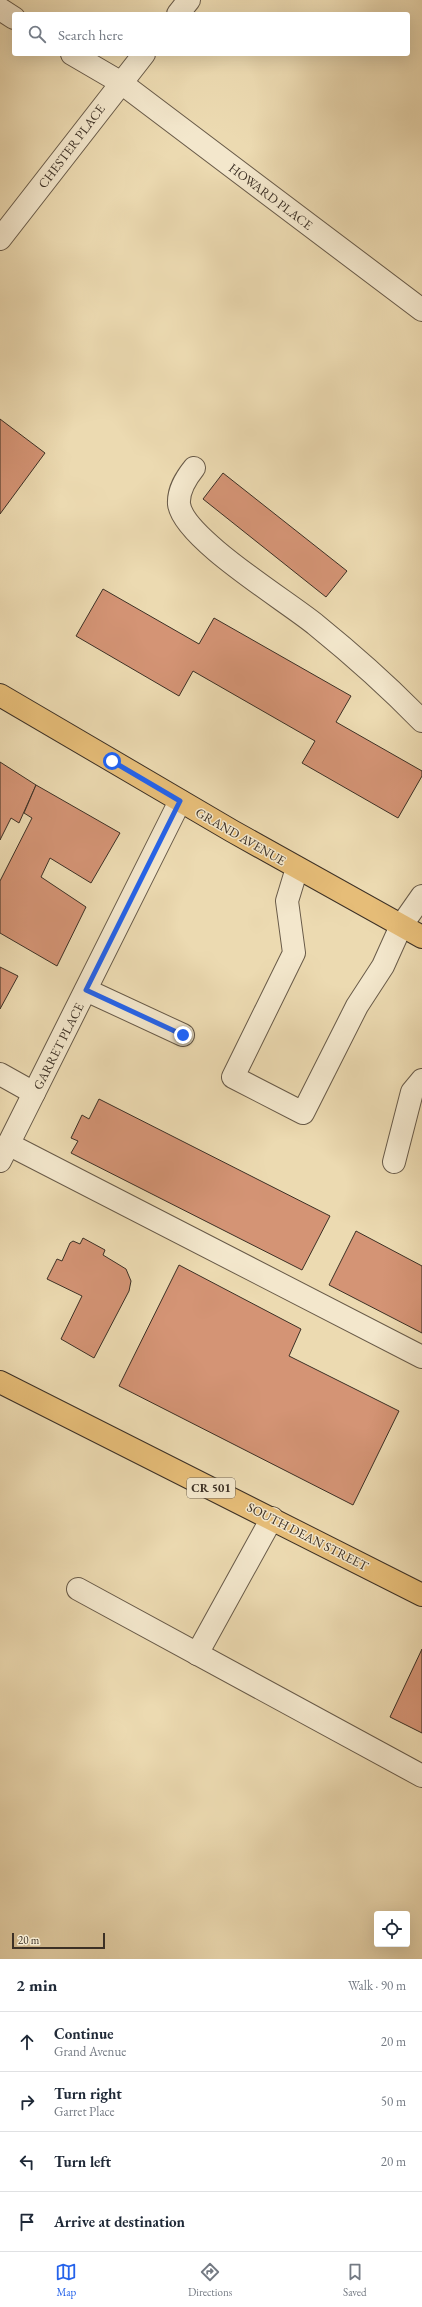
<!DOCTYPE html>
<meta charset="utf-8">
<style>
:root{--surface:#fff;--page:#f2f2f3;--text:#1f2937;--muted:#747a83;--line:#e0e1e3;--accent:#2563eb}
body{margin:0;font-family:"EB Garamond",serif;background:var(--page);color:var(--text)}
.controls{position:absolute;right:12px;bottom:12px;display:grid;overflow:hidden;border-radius:4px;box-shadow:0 4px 16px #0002}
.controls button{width:36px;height:36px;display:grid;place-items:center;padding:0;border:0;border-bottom:1px solid var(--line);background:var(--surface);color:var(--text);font:20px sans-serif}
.scale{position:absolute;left:12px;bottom:10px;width:93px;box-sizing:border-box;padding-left:4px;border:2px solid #3c3025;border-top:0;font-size:11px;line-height:14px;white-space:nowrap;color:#3c3025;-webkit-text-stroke:3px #f3e7cc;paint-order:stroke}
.stop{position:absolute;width:12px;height:12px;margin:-9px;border:3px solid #2563eb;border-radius:50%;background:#fff}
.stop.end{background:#2563eb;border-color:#fff;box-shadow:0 1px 4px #0008}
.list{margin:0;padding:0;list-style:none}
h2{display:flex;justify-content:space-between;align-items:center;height:52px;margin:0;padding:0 16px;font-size:17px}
h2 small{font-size:13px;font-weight:400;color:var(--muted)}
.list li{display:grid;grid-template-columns:26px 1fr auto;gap:12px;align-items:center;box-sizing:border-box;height:60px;padding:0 16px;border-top:1px solid var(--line)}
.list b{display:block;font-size:15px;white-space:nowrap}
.list p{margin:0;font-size:13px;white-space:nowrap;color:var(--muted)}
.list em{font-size:13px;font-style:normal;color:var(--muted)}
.icon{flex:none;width:22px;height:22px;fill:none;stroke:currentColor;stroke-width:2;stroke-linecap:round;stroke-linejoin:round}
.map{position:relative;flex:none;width:422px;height:1959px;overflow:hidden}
.search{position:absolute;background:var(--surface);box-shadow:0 4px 16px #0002;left:12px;right:12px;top:12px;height:44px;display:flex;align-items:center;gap:10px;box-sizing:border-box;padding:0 14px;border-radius:4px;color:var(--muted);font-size:15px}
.sheet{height:292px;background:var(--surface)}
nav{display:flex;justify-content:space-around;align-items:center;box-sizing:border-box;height:56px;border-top:1px solid var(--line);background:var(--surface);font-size:11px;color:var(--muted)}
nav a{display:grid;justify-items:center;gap:2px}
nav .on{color:var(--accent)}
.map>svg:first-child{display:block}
</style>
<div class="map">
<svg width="422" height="1959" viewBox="0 0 422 1959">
<rect width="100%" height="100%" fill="#ecdab1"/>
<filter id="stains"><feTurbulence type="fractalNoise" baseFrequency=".005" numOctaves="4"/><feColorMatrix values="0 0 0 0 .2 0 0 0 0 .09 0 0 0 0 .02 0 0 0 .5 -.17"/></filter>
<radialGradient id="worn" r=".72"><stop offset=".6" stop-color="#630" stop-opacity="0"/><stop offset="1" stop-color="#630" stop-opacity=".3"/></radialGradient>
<g fill="#d49475" stroke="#3c3025">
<polygon points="0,419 45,453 0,514"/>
<polygon points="223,473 347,571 326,597 203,499"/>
<polygon points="103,589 199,644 214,618 351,696 336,722 422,771 422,776 398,818 302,763 315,741 193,671 179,696 76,636"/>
<polygon points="0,762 36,785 19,823 11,818 0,840"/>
<polygon points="36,785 120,833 91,883 50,858 41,877 86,907 57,966 0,933 0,881 32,818 24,813"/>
<polygon points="0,967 18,976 0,1009"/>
<polygon points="99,1099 330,1216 302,1270 71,1153 78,1141 71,1138 82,1115 89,1119"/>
<polygon points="356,1231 422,1266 422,1333 329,1285"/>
<polygon points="83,1238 105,1250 103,1255 126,1269 131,1281 129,1291 94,1358 61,1339 82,1296 47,1279 57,1259 62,1261 70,1243 73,1241 80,1244"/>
<polygon points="179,1265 301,1329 289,1356 399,1411 353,1505 119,1386"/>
<polygon points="422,1649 422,1733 390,1717"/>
</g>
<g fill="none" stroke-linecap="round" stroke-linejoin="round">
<defs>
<g id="minor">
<polyline points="0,9 14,18"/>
<polyline points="178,14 189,0"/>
<polyline points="72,54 120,82 422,310"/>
<polyline points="0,239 144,54"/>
<path d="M194,468C186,478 178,490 179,504C183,538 287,601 316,625C353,655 389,687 422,721"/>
<polyline points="297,868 287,901 294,953 233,1077 303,1113 357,1006 383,966 401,926 422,896"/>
<polyline points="86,990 183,1035"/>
<polyline points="0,1074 34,1093"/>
<polyline points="8,1144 422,1357"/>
<polyline points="0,1161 180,801"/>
<polyline points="394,1162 412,1092 422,1080"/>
<polyline points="78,1589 422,1776"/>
<polyline points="197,1654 272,1518"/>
</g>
<g id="major">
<polyline points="0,695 232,831 422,937"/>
<polyline points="0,1382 422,1595"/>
</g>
</defs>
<use href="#minor" stroke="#685a48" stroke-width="24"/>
<use href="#major" stroke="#3c3025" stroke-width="24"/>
<use href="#minor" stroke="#f3e7cc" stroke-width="22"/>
<use href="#major" stroke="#e6bd78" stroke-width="22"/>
</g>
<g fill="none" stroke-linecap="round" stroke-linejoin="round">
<polyline stroke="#2563eb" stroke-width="5" points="112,761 180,801 86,990 183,1035"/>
</g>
<g text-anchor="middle" stroke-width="3" stroke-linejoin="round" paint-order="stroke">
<rect fill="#f3e7cc" stroke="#736757" stroke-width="1" x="187" y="1478" width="48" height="20" rx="3"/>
<g font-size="12" font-weight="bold" fill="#3c3025">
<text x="211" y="1492">CR 501</text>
</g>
<g font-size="13" fill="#3c3025" stroke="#f3e7cc">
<text transform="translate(71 146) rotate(-53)" y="5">CHESTER PLACE</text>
<text transform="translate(271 196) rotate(37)" y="5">HOWARD PLACE</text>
<text transform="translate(241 836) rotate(30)" y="5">GRAND AVENUE</text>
<text transform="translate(58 1046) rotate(-63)" y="5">GARRET PLACE</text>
<text transform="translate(308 1536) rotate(27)" y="5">SOUTH DEAN STREET</text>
</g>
</g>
<rect width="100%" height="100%" filter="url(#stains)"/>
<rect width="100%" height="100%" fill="url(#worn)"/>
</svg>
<div class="controls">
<button><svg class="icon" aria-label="locate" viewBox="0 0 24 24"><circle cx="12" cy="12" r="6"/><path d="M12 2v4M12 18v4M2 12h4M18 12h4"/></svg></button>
</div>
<div class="scale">20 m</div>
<div class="stop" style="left:112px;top:761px"></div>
<div class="stop end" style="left:183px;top:1035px"></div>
<div class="search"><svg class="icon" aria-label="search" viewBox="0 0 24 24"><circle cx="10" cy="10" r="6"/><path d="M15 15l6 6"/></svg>Search here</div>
</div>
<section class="sheet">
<h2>2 min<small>Walk · 90 m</small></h2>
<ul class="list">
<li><svg class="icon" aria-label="ahead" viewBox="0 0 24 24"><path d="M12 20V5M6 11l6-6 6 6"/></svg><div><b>Continue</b><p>Grand Avenue</p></div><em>20 m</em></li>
<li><svg class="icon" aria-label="right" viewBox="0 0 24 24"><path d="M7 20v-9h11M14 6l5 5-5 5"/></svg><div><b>Turn right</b><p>Garret Place</p></div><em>50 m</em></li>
<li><svg class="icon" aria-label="left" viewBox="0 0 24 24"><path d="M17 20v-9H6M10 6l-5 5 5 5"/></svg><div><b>Turn left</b></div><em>20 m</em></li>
<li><svg class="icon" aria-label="arrive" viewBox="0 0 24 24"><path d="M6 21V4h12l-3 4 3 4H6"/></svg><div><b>Arrive at destination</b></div></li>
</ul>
</section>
<nav>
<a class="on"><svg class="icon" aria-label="map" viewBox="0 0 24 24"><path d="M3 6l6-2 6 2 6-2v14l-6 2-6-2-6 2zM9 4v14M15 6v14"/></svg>Map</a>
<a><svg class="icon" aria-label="directions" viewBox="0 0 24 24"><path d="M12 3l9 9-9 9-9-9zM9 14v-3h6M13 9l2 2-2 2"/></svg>Directions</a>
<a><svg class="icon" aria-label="saved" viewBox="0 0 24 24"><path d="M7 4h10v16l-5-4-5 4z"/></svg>Saved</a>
</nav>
